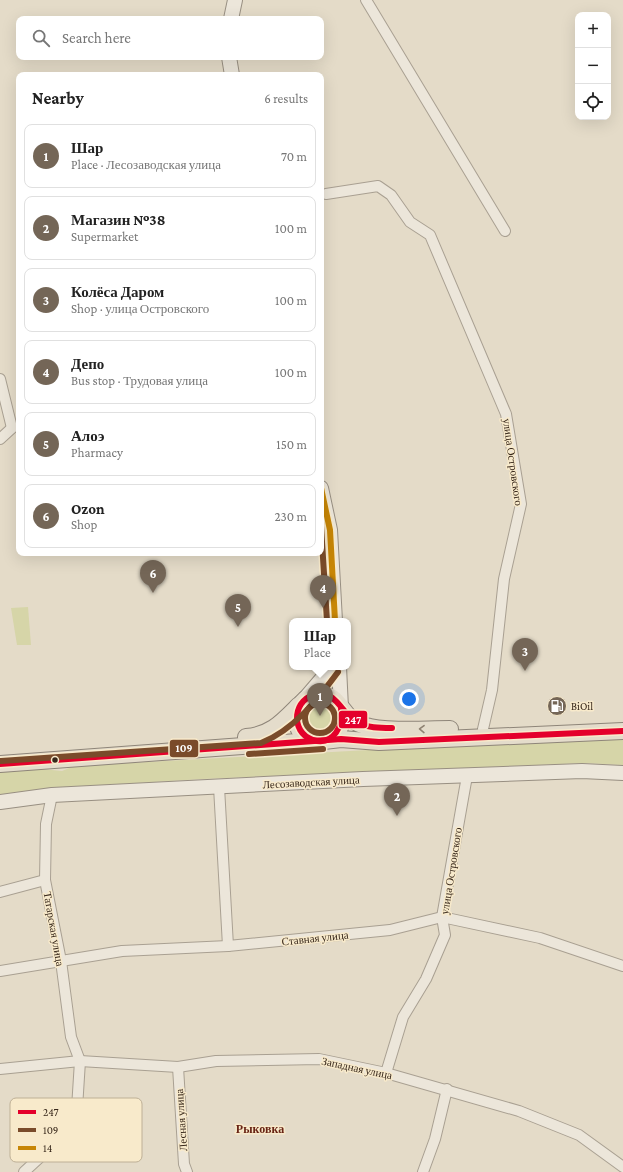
<!DOCTYPE html>
<meta charset="utf-8">
<style>
:root{--surface:#fff;--page:#f2f2f2;--text:#222;--muted:#767676;--line:#e0e0e0;--accent:#746657}
body{margin:0;font-family:"Crimson Pro",serif;background:var(--page);color:var(--text)}
.controls{position:absolute;right:12px;top:12px;display:grid;overflow:hidden;border-radius:8px;box-shadow:0 4px 16px #0002}
.controls button{width:36px;height:36px;display:grid;place-items:center;padding:0;border:0;border-bottom:1px solid var(--line);background:var(--surface);color:var(--text);font:20px sans-serif}
.you{position:absolute;left:409px;top:699px;width:14px;height:14px;margin:-10px;border:3px solid #fff;border-radius:50%;background:#1a73e8;box-shadow:0 0 0 6px #1a73e833}
.badge{display:grid;place-items:center;width:26px;height:26px;border-radius:50%;background:var(--accent);color:#fff;font-size:13px;font-weight:700}
.pin{position:absolute;translate:-50% -33px;filter:drop-shadow(0 1px 2px #0008)}
.pin::after{content:'';position:absolute;top:21px;width:14px;height:12px;background:inherit;clip-path:polygon(0 0,100% 0,50% 100%)}
.popup{position:absolute;left:289px;top:618px;width:62px;height:52px;box-sizing:border-box;display:grid;place-content:center;border-radius:8px;background:var(--surface);filter:drop-shadow(0 1px 3px #0005);font-size:13px;white-space:nowrap;color:var(--muted)}
.popup b{font-size:15px;color:var(--text)}
.popup::after{content:'';position:absolute;left:50%;top:100%;margin-left:-8px;border:8px solid transparent;border-top-color:var(--surface)}
.list{margin:0;padding:0;list-style:none}
h2{display:flex;justify-content:space-between;align-items:center;height:52px;margin:0;padding:0 16px;font-size:17px}
h2 small{font-size:13px;font-weight:400;color:var(--muted)}
.list li{display:grid;grid-template-columns:26px 1fr auto;gap:12px;align-items:center;box-sizing:border-box;height:64px;margin:0 8px 8px;padding:0 8px;border:1px solid var(--line);border-radius:8px}
.list b{display:block;font-size:15px;white-space:nowrap}
.list p{margin:0;font-size:13px;white-space:nowrap;color:var(--muted)}
.list em{font-size:13px;font-style:normal;color:var(--muted)}
.icon{flex:none;width:22px;height:22px;fill:none;stroke:currentColor;stroke-width:2;stroke-linecap:round;stroke-linejoin:round}
.map{position:relative;flex:none;width:623px;height:1172px;overflow:hidden}
.search{position:absolute;background:var(--surface);box-shadow:0 4px 16px #0002;left:16px;top:16px;width:308px;height:44px;display:flex;align-items:center;gap:10px;box-sizing:border-box;padding:0 14px;border-radius:8px;color:var(--muted);font-size:15px}
.panel{position:absolute;background:var(--surface);box-shadow:0 4px 16px #0002;left:16px;top:72px;width:308px;height:484px;border-radius:8px}
.map>svg:first-child{display:block}
</style>
<div class="map">
<svg width="623" height="1172" viewBox="0 0 623 1172">
<rect width="100%" height="100%" fill="#e4dbc8"/>
<g fill="#d6d5a8">
<polygon points="28,607 31,645 17,645 11,608"/>
<polygon points="322,697 338,715 330,731 313,733 304,726 302,709"/>
<polygon points="623,736 623,765 585,763 203,779 56,788 0,795 0,771 42,769 62,771 74,766"/>
</g>
<g fill="none" stroke-linecap="round" stroke-linejoin="round">
<defs>
<g id="street">
<polyline points="366,0 505,231"/>
<polyline points="326,194 378,186 391,195 410,222 430,235 506,414 521,504 504,579 492,690 483,729"/>
<polyline points="0,379 12,428"/>
<polyline points="0,439 12,428"/>
<polyline points="219,787 228,946"/>
<polyline points="0,892 45,880"/>
<polyline points="0,971 122,951 228,946 390,930 442,917 540,938 623,966"/>
<polyline points="178,1067 184,1164 187,1172"/>
<polyline points="0,1069 80,1061 178,1067 216,1061 319,1059 386,1073 519,1111 579,1135 623,1167"/>
<polyline points="386,1073 403,1017 426,979 445,935 442,917 467,776"/>
<polyline points="24,1172 76,1124 80,1061 71,1037 61,961 45,880 46,824 52,795"/>
<polyline points="423,1172 435,1139 447,1089"/>
</g>
<g id="secondary">
<polyline points="231,19 235,0"/>
<polyline points="229,57 232,75"/>
<polyline points="321,488 330,530 335,621"/>
<polyline points="339,667 341,708"/>
<polyline points="302,702 332,667"/>
<polyline points="0,802 52,795 363,779 582,771 623,773"/>
</g>
<g id="primary">
<path d="M341,708C351,740 307,754 297,725C295,719 296,712 299,707C306,694 324,690 335,700C341,706 345,713 351,719C356,723 364,726 370,727C396,732 424,729 450,729"/>
<path d="M246,737C271,735 282,722 299,705"/>
<polyline points="0,764 297,742 315,742 341,739 379,742 623,731"/>
</g>
</defs>
<use href="#street" stroke="#a9a092" stroke-width="12"/>
<use href="#secondary" stroke="#988f82" stroke-width="16"/>
<use href="#primary" stroke="#8e8579" stroke-width="18"/>
<use href="#street" stroke="#ece6da" stroke-width="10"/>
<use href="#secondary" stroke="#ece6da" stroke-width="14"/>
<use href="#primary" stroke="#e4dccb" stroke-width="16"/>
<defs>
<g id="bus-1">
<path d="M341,708C344,725 334,746 313,740C289,732 293,697 318,694C337,692 342,714 356,722C367,728 380,728 392,728"/>
<polyline points="0,764 341,739 379,742 623,731"/>
</g>
<g id="bus-2">
<polyline points="321,526 327,621"/>
<circle cx="320" cy="718" r="15"/>
<polyline points="249,754 323,749"/>
<path d="M1,761L261,743C294,730 318,699 338,672"/>
</g>
<polyline id="bus-3" points="321,488 330,530 335,621"/>
</defs>
<use href="#bus-1" stroke="#f8eacb" stroke-width="9"/>
<use href="#bus-2" stroke="#f8eacb" stroke-width="9"/>
<use href="#bus-3" stroke="#f8eacb" stroke-width="9"/>
<use href="#bus-1" stroke="#e4002b" stroke-width="6"/>
<use href="#bus-2" stroke="#7a4b2a" stroke-width="6"/>
<use href="#bus-3" stroke="#c78606" stroke-width="6"/>
</g>
<defs><path id="oneway-chevron" d="M-2-3.5L2.5 0L-2 3.5" fill="none" stroke-width="1.6" stroke-linecap="round" stroke-linejoin="round"/></defs>
<use stroke="#8e8272" href="#oneway-chevron" transform="translate(422 729) rotate(-179)"/>
<defs>
<symbol id="fuel-disc" viewBox="-11 -11 22 22"><circle r="9.5" fill="#746657" stroke="#f8eacb"/><path d="M-5.5-6h7V0h2V4h1.3V-2.5L3-4.5l.8-.8L6-3V5H2.5V1h-1V6h-7ZM-4.2-4.7v3.2H.2V-4.7Z" fill="#fff"/></symbol>
</defs>
<g fill-rule="evenodd">
<use href="#fuel-disc" x="546" y="695" width="22" height="22"/>
</g>
<circle fill="#37271a" stroke="#f8eacb" stroke-width="1.5" cx="55" cy="760" r="3.5"/>
<g text-anchor="middle" stroke-width="3" stroke-linejoin="round" paint-order="stroke">
<g font-size="11" fill="#37271a" stroke="#f8eacb">
<text transform="translate(513 462) rotate(82)" y="4">улица Островского</text>
<text transform="translate(311 782) rotate(-3)" y="4">Лесозаводская улица</text>
<text transform="translate(451 871) rotate(-81)" y="4">улица Островского</text>
<text transform="translate(54 929) rotate(80)" y="4">Татарская улица</text>
<text transform="translate(315 938) rotate(-6)" y="4">Ставная улица</text>
<text transform="translate(357 1068) rotate(12)" y="4">Западная улица</text>
<text transform="translate(181 1120) rotate(-94)" y="4">Лесная улица</text>
</g>
<g font-size="11" fill="#37271a" stroke="#f8eacb" text-anchor="start">
<text x="571" y="710">BiOil</text>
</g>
<g font-size="12" font-weight="bold" fill="#682415" stroke="#f8eacb">
<text x="260" y="1133">Рыковка</text>
</g>
</g>
<rect x="10" y="1098" width="132" height="64" rx="6" fill="#f8eacb" stroke="#beb096" stroke-width="1"/>
<rect x="18" y="1110" width="18" height="4" fill="#e4002b"/>
<rect x="18" y="1128" width="18" height="4" fill="#7a4b2a"/>
<rect x="18" y="1146" width="18" height="4" fill="#c78606"/>
<g font-size="11" fill="#37271a">
<text x="43" y="1116">247</text>
<text x="43" y="1134">109</text>
<text x="43" y="1152">14</text>
</g>
<g stroke="#f8eacb" stroke-width="1.5">
<rect x="338" y="710" width="30" height="19" rx="4" fill="#e4002b"/>
<rect x="169" y="739" width="30" height="19" rx="4" fill="#7a4b2a"/>
</g>
<g font-size="11" text-anchor="middle" font-weight="bold" fill="#fff">
<text x="353" y="724">247</text>
<text x="184" y="752">109</text>
</g>
</svg>
<div class="controls">
<button>+</button>
<button>−</button>
<button><svg class="icon" aria-label="locate" viewBox="0 0 24 24"><circle cx="12" cy="12" r="6"/><path d="M12 2v4M12 18v4M2 12h4M18 12h4"/></svg></button>
</div>
<div class="you"></div>
<div class="pin badge" style="left:320px;top:716px">1</div>
<div class="popup"><b>Шар</b>Place</div>
<div class="pin badge" style="left:397px;top:816px">2</div>
<div class="pin badge" style="left:525px;top:671px">3</div>
<div class="pin badge" style="left:323px;top:608px">4</div>
<div class="pin badge" style="left:238px;top:627px">5</div>
<div class="pin badge" style="left:153px;top:593px">6</div>
<div class="search"><svg class="icon" aria-label="search" viewBox="0 0 24 24"><circle cx="10" cy="10" r="6"/><path d="M15 15l6 6"/></svg>Search here</div>
<section class="panel">
<h2>Nearby<small>6 results</small></h2>
<ul class="list">
<li><span class="badge">1</span><div><b>Шар</b><p>Place · Лесозаводская улица</p></div><em>70 m</em></li>
<li><span class="badge">2</span><div><b>Магазин №38</b><p>Supermarket</p></div><em>100 m</em></li>
<li><span class="badge">3</span><div><b>Колёса Даром</b><p>Shop · улица Островского</p></div><em>100 m</em></li>
<li><span class="badge">4</span><div><b>Депо</b><p>Bus stop · Трудовая улица</p></div><em>100 m</em></li>
<li><span class="badge">5</span><div><b>Алоэ</b><p>Pharmacy</p></div><em>150 m</em></li>
<li><span class="badge">6</span><div><b>Ozon</b><p>Shop</p></div><em>230 m</em></li>
</ul>
</section>
</div>
